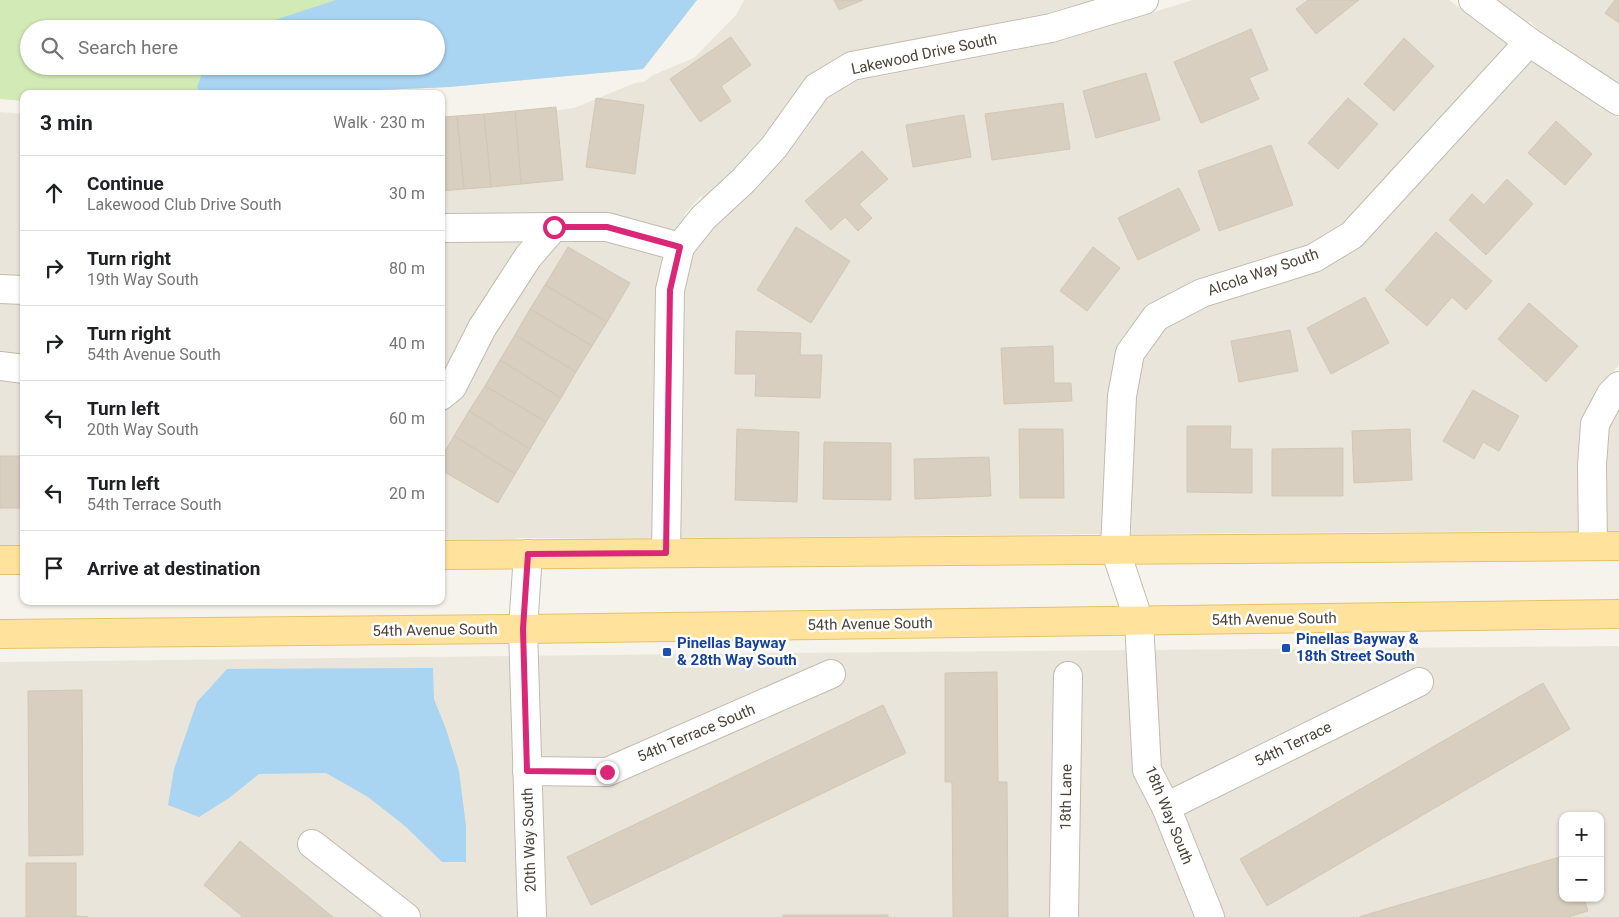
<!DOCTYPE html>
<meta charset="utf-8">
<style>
:root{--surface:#fff;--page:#f6f6f6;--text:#202124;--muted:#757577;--line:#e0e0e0}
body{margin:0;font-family:Roboto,sans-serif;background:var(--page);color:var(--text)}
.controls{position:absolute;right:15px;bottom:15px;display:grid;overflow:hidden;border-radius:10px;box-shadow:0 1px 4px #0004}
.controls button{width:45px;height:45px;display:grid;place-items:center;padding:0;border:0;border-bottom:1px solid var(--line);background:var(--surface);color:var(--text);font:25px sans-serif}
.stop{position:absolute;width:15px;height:15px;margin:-11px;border:4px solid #db2777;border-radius:50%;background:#fff}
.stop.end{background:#db2777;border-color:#fff;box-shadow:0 1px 5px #0008}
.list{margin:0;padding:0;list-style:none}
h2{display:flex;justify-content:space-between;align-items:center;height:65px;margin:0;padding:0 20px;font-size:21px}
h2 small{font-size:16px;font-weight:400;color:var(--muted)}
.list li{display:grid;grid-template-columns:32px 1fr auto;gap:15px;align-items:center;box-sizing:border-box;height:75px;padding:0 20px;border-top:1px solid var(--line)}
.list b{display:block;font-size:19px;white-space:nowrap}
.list p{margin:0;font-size:16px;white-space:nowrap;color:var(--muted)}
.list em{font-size:16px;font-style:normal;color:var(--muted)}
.icon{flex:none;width:28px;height:28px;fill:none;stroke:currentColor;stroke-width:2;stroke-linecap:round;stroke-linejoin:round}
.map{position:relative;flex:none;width:1619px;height:917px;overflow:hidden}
.search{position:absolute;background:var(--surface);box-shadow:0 1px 4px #0004;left:20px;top:20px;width:425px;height:55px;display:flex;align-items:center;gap:12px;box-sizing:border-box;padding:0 18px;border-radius:28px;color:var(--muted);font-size:19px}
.panel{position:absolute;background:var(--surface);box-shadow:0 1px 4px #0004;left:20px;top:90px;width:425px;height:515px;border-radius:10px}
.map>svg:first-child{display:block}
</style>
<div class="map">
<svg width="1619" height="917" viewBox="0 0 1619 917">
<rect width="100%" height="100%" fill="#f6f3ec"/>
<g fill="#eae5da" fill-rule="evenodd">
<polygon points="744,0 1093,0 1048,13 849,52 806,78 765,136 735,169 703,198 701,196 684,215 685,217 670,237 653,539 516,538 515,539 441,540 441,126 574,108 635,83 644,82 653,75 694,58 736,15"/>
<polygon points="1193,0 1449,0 1508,44 1344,222 1309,244 1196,279 1146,307 1119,343 1116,350 1109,395 1102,534 679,538 683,292 692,254 712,228 752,192 784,157 826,99 856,81 1053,43"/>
<polygon points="1497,0 1619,0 1619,84 1538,30 1530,21 1528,23"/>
<polygon points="1532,61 1619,118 1619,365 1600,386 1581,423 1578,465 1579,531 1129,534 1135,398 1142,360 1164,329 1207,307 1317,272 1358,248"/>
<polygon points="0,112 24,114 24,545 0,545"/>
<polygon points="1619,409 1619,531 1606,531 1605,465 1608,429"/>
<path d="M1619,646V917H0V662L776,653ZM1563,816H1600V898H1563Z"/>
</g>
<path fill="#d2eab5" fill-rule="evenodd" d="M0,0H697L643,69L449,87L377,90L360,94H24V101L0,99ZM29,29H436V66H29Z"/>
<g fill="#a9d4f2">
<polygon points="336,0 697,0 643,69 449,87 377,90 360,94 202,94 197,87 205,66 436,66 436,29 247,29"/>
<polygon points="433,668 434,699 446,729 459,771 466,826 466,862 442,862 405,826 368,797 326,773 259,774 229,798 199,817 168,805 174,769 197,702 227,669"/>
</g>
<g fill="#d8cfc1" stroke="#d3c7b4">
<polygon points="834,0 863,0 839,10"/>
<polygon points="1308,0 1359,0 1316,34 1296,9"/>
<polygon points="1615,0 1619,0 1619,23 1605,13"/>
<polygon points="1251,29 1268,70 1249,78 1259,99 1201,123 1174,62"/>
<polygon points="731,37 751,65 721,86 731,101 700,122 670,79"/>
<polygon points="1404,38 1434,66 1394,111 1364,84"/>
<polygon points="1146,73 1160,120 1096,138 1083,91"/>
<polygon points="596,98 644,105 635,174 586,167"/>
<polygon points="1348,98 1378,124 1338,169 1308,143"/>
<polygon points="1063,103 1070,149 992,160 985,114"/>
<polygon points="556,107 563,180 521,184 515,111"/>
<polygon points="515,111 521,184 491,187 484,114"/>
<polygon points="484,114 491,187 464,189 457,116"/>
<polygon points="964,115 971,157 913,167 906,125"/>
<polygon points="457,116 464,189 441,191 441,117"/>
<polygon points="1556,121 1592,154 1565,185 1528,153"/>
<polygon points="1271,145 1293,205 1219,231 1198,171"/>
<polygon points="862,151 888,179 859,204 872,218 858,231 845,217 831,230 805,201"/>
<polygon points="1507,179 1533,204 1486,255 1449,220 1472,194 1484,205"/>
<polygon points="1179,188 1200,230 1138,260 1118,218"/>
<polygon points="796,227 850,261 811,323 757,290"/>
<polygon points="1436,232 1492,281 1466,310 1452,297 1427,326 1385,290"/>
<polygon points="568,247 630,283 607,322 545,285"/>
<polygon points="1093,247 1120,268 1087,311 1060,291"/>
<polygon points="545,285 607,322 592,346 530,309"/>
<polygon points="1365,297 1389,343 1331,374 1307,328"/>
<polygon points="1529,303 1578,346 1546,382 1498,339"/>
<polygon points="530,309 592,346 576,372 515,335"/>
<polygon points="1290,330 1298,371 1239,382 1231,341"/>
<polygon points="736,331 801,333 800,355 822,355 820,398 755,396 756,374 735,374"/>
<polygon points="515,335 576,372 561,398 500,360"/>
<polygon points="1053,346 1054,383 1071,383 1072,401 1004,404 1001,348"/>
<polygon points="500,360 561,398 546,422 485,386"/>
<polygon points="485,386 546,422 530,449 469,411"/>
<polygon points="1473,390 1519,416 1499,451 1483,442 1474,459 1443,441"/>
<polygon points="469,411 530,449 515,474 454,436"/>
<polygon points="1187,426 1231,426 1230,449 1252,449 1252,493 1187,492"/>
<polygon points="737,429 799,432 797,502 735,500"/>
<polygon points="1019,429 1063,429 1064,498 1020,498"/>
<polygon points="1410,429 1412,480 1354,483 1352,431"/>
<polygon points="454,436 515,474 498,503 441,470 441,458"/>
<polygon points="824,442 891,443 891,500 823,499"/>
<polygon points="1343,448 1343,496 1272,496 1272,449"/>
<rect x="0" y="456" width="24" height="52"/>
<polygon points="989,457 991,496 915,499 914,459"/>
<polygon points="997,672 998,782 1007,782 1008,917 953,917 952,782 945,782 945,673"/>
<polygon points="1543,683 1570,729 1267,906 1240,859"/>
<polygon points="82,690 83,855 29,856 28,691"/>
<polygon points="883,705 906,753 591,905 567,857"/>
<polygon points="240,841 333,917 243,917 204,885"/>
<polygon points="1563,856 1563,898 1584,898 1588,911 1568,917 1359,917"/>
<polygon points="26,863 76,863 76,916 88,917 26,917"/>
<rect x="783" y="915" width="105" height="2"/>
</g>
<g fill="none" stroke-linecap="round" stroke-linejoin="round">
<defs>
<g id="minor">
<polyline points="1473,0 1529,42 1619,101"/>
<polyline points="441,228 554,227"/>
<polyline points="0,289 24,290"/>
<polyline points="0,366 24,369"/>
<polyline points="441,396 452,387 482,328 528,257 554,227 607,227 680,247"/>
<polyline points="1593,546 1592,465 1595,424 1611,394 1619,386"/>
<polyline points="666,553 670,290 680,247 703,218 744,180 774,147 817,87 852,66 1051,28 1144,0"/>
<polyline points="528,554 523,629 532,917"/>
<polyline points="527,771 607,772 831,674"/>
<polyline points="1166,807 1419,682"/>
<polyline points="312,844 406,917"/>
<polyline points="1064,917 1068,676"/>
<polyline points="1210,917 1166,807 1147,770 1139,621 1115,549 1122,396 1130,353 1156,317 1202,293 1314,258 1352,235 1529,42"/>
</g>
<g id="major">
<polyline points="441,555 1619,546"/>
<polyline points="0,560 24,560"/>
<polyline points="0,634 523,629 1619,614"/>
</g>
</defs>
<use href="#minor" stroke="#c2bbae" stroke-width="30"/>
<use href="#major" stroke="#e6c16a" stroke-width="30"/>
<use href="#minor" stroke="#fff" stroke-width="28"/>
<use href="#major" stroke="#ffe39c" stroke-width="28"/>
</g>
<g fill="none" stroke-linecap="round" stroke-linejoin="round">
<polyline stroke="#db2777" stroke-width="6" points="554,227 607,227 680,247 670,290 666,553 528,554 523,629 527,771 607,772"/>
</g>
<g fill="#1a4fb4" stroke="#fff" stroke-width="2">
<rect x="1281" y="643" width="10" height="10" rx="2.5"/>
<rect x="662" y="647" width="10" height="10" rx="2.5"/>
</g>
<g text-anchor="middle" stroke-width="5" stroke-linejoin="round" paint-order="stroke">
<g font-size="15" fill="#4b4439" stroke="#fff">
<text transform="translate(924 54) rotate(-12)" y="5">Lakewood Drive South</text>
<text transform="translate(1263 272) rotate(-19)" y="5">Alcola Way South</text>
<text transform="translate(1274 619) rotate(-1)" y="5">54th Avenue South</text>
<text transform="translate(870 624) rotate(-1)" y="5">54th Avenue South</text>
<text transform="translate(435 630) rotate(-1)" y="5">54th Avenue South</text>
<text transform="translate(696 733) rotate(-23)" y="5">54th Terrace South</text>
<text transform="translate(1293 744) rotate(-26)" y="5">54th Terrace</text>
<text transform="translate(1066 797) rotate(-89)" y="5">18th Lane</text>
<text transform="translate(1169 815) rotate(68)" y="5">18th Way South</text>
<text transform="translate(529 840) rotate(-92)" y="5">20th Way South</text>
</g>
<g font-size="15" font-weight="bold" fill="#164399" stroke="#fff" text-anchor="start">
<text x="1296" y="644">Pinellas Bayway &amp;<tspan x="1296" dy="17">18th Street South</tspan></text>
<text x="677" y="648">Pinellas Bayway<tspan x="677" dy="17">&amp; 28th Way South</tspan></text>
</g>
</g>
</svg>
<div class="controls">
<button>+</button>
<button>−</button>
</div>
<div class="stop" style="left:554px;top:227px"></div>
<div class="stop end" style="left:607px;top:772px"></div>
<div class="search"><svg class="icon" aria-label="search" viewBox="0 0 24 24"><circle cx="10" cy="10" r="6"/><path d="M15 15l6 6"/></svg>Search here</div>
<section class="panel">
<h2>3 min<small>Walk · 230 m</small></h2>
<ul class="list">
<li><svg class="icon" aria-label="ahead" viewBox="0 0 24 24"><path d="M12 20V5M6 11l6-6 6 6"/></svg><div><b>Continue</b><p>Lakewood Club Drive South</p></div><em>30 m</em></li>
<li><svg class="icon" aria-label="right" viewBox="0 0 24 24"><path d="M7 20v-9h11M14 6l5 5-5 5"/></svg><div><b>Turn right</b><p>19th Way South</p></div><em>80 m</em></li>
<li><svg class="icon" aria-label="right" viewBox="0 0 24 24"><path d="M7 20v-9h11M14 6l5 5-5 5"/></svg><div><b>Turn right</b><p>54th Avenue South</p></div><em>40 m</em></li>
<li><svg class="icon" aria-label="left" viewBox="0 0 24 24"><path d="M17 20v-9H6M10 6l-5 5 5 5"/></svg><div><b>Turn left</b><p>20th Way South</p></div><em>60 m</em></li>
<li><svg class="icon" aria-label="left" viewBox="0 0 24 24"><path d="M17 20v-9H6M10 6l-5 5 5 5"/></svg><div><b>Turn left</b><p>54th Terrace South</p></div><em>20 m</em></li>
<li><svg class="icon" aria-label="arrive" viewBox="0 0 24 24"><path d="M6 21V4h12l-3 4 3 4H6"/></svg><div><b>Arrive at destination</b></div></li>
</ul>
</section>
</div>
